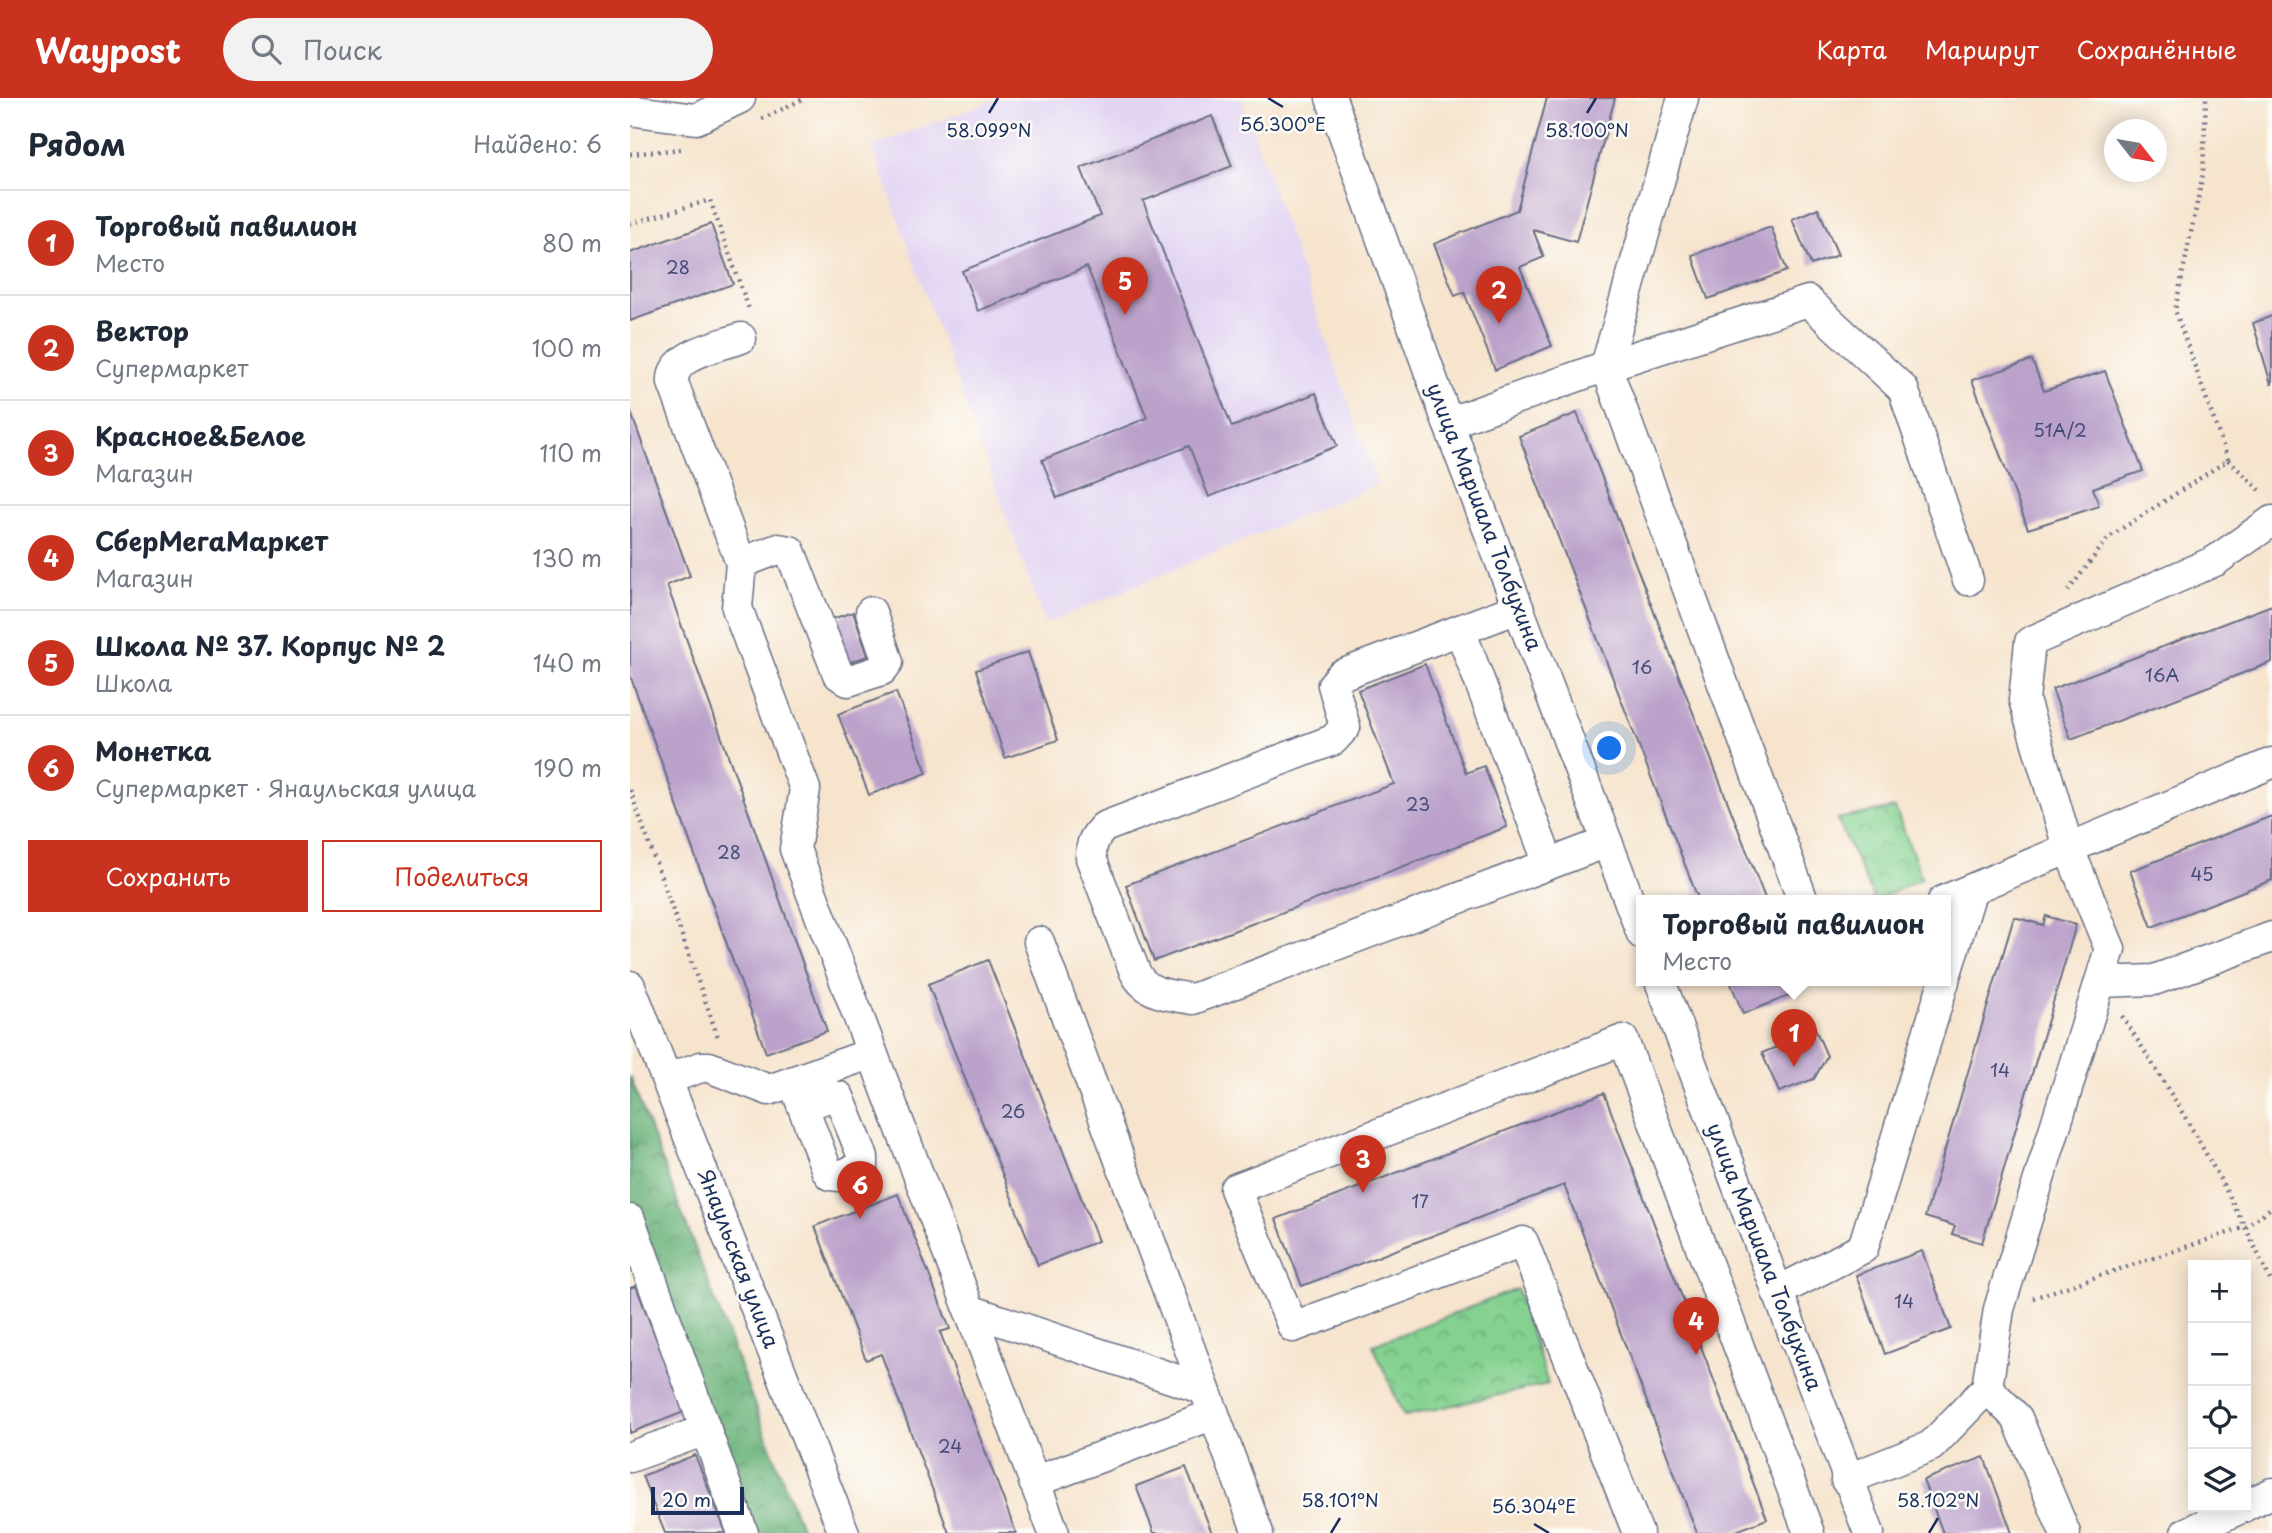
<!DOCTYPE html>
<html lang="ru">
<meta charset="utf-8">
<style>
:root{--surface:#fff;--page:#f2f2f3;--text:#1f2937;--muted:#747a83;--line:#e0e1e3;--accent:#c8321e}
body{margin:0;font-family:"Playpen Sans",sans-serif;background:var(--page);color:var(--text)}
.controls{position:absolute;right:21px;bottom:21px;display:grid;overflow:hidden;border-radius:0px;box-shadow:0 4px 18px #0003}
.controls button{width:63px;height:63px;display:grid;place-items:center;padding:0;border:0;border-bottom:2px solid var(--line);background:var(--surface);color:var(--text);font:35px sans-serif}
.compass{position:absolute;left:1474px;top:21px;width:63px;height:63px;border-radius:50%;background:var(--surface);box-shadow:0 4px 18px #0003;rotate:121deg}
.scale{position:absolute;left:21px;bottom:18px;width:93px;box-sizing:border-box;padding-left:7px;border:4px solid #1b2f5e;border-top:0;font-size:19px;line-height:24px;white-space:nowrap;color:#1b2f5e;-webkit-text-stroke:5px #fdfcf7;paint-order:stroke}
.you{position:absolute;left:980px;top:651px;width:24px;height:24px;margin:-18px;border:5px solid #fff;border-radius:50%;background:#1a73e8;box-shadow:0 0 0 10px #1a73e833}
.badge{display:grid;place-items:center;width:46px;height:46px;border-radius:50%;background:var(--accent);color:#fff;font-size:23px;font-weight:700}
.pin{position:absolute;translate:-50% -58px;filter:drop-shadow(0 2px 4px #0008)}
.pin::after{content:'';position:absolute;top:37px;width:24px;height:21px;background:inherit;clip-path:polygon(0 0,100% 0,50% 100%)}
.popup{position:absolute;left:1006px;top:797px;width:315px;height:91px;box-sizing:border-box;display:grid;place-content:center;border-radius:0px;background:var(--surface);filter:drop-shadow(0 2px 5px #0005);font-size:23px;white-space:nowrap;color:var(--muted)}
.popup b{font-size:26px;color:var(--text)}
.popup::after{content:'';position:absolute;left:50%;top:100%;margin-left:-14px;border:14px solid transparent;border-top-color:var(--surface)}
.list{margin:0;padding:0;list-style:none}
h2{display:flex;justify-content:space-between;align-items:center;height:91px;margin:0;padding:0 28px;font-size:30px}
h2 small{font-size:23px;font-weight:400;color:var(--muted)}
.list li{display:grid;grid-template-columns:46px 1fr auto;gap:21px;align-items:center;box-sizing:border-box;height:105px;padding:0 28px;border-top:2px solid var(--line)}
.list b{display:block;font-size:26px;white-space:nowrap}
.list p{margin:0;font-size:23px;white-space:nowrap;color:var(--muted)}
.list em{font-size:23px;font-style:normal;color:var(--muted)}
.actions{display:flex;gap:14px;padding:21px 28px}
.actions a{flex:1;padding:16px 0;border:2px solid var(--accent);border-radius:0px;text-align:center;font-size:24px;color:var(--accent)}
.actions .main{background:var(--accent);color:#fff}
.icon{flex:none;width:38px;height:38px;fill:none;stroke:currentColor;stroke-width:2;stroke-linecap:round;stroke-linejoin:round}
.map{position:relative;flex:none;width:1642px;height:1435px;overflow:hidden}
header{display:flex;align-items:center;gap:42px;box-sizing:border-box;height:98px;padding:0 35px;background:var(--accent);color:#fff}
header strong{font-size:33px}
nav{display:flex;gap:38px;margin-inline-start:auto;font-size:24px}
.search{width:490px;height:63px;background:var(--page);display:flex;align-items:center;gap:18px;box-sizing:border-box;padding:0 24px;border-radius:38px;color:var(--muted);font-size:26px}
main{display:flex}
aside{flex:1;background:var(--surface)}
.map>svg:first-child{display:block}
</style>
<header>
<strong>Waypost</strong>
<div class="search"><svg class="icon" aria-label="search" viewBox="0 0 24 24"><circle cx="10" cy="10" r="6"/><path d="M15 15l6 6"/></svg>Поиск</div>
<nav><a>Карта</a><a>Маршрут</a><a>Сохранённые</a></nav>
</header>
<main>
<aside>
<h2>Рядом<small>Найдено: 6</small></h2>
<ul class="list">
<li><span class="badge">1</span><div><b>Торговый павилион</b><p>Место</p></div><em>80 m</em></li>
<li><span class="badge">2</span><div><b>Вектор</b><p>Супермаркет</p></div><em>100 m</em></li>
<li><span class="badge">3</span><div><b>Красное&amp;Белое</b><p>Магазин</p></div><em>110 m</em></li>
<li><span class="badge">4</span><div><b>СберМегаМаркет</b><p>Магазин</p></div><em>130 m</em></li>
<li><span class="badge">5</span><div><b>Школа № 37. Корпус № 2</b><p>Школа</p></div><em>140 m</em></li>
<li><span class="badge">6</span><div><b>Монетка</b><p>Супермаркет · Янаульская улица</p></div><em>190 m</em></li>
</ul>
<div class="actions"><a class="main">Сохранить</a><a>Поделиться</a></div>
</aside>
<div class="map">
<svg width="1642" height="1435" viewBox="0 0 1642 1435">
<defs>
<pattern id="forest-crowns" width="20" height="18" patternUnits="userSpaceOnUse" patternTransform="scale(1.75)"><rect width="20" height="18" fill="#6bb37a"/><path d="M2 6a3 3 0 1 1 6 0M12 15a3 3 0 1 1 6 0" fill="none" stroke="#579267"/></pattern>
<pattern id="park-crowns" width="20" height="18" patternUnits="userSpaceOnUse" patternTransform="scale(1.75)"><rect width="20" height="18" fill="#84d190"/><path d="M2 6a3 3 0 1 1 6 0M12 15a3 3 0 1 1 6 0" fill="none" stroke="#6baa79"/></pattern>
</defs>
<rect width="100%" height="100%" fill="#fdfcf7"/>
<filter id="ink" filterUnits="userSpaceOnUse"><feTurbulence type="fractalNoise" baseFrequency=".0143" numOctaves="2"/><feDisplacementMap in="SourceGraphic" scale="14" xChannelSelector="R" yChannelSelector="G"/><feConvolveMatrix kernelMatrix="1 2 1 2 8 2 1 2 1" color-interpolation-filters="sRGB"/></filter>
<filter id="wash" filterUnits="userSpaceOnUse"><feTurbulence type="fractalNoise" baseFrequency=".00686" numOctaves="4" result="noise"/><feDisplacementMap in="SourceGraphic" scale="28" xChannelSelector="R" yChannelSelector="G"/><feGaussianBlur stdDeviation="1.57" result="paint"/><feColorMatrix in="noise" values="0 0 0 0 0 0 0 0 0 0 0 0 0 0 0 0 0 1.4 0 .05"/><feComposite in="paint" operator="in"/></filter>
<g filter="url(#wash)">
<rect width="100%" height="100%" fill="#f6e4cd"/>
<polygon fill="#e2d4f3" points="370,0 611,0 747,386 415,526 242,48"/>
<polygon fill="url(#forest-crowns)" stroke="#43716c" stroke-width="2" points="0,978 173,1435 122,1435 0,1104"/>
<g fill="url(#park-crowns)" stroke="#508077" stroke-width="2">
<polygon points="1265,710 1292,780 1245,803 1207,721"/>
<polygon points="887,1191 918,1286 774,1318 743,1247"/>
</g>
<g id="blocks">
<g fill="#bba2cb">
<polygon points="917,0 985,0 946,144 903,132 914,159 890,169 922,248 865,272 834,194 825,198 804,146 887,112"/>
<polygon points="582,18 602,68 513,103 602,329 686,295 707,348 579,399 559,348 427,400 412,362 517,320 457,169 348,213 332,173 470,118 451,70"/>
<polygon points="1188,110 1208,157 1181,167 1162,121"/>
<polygon points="81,126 103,186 0,223 0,155"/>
<polygon points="1141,129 1157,173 1078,201 1062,157"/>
<polygon points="1642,218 1642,286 1641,286 1623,225"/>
<polygon points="1402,262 1414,293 1475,273 1513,373 1463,390 1469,408 1398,431 1342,282"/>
<polygon points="0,312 60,478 37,487 197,933 136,955 0,577"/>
<polygon points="947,315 1136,803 1069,803 889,338"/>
<polygon points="1642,507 1642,564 1441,641 1422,591"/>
<polygon points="223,514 238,558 211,567 196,523"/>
<polygon points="398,554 428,642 375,660 346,572"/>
<polygon points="795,566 836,675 854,668 877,729 524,863 496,787 764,686 728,592"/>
<polygon points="266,594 297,675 239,697 208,616"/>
<polygon points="1642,718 1642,782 1522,829 1500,773"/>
<polygon points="1416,818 1446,827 1352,1145 1322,1136 1325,1128 1295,1119 1384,819 1413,827"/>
<polygon points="358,862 468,1143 408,1167 298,886"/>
<polygon points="1100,883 1167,883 1171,893 1113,916"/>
<polygon points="1183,926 1197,958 1184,981 1149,994 1132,955 1163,942 1162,934"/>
<polygon points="974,995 1137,1421 1101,1435 1067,1435 934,1087 672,1188 646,1121"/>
<polygon points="268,1096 320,1231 310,1234 386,1435 319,1435 251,1256 236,1262 185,1128"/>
<polygon points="1292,1153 1321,1231 1255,1256 1226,1177"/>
<polygon points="6,1188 54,1314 0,1335 0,1190"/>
<polygon points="65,1357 96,1435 35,1435 12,1378"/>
<polygon points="1354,1359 1382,1435 1313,1435 1293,1382"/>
<polygon points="556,1369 582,1435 524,1435 506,1388"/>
</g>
</g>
</g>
<g filter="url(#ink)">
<use href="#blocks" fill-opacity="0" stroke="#686e85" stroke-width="2"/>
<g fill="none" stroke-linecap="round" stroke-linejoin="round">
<defs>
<g id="minor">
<polyline points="701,0 818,325 1012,836"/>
<polyline points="6,13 66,21 110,0"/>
<path d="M111,240C90,248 40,256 43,285L111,465L107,510L175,691L165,751L424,1435"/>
<polyline points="976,268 1178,203 1273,291 1338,482"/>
<polyline points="976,268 1053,0"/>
<polyline points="818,325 976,268 1173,803"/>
<polyline points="111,465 148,451 160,453 208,576 218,583 252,572 258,564 241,514"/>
<path d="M888,510L711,577L703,587L715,629L703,642L474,729C464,739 461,745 461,760L505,874C516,897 540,897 563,901L977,744"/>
<polyline points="830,532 919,766"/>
<polyline points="1313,803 1642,665"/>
<polyline points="409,844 628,1435"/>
<polyline points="1316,875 1342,791"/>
<polyline points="1030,883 1239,1435"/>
<polyline points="1470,884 1524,882 1642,839"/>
<polyline points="0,888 214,1435"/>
<polyline points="37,981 71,969 79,969 139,992 242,955"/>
<polyline points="164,985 197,1073 200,1077 210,1078 233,1068 233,1059 209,999 200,998 173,1009"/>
<polyline points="0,1122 113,1435"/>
<polyline points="1147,1194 1233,1150 1314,883"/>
<polyline points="339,1212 574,1291"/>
<polyline points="1357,1290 1387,1320 1435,1435"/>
<polyline points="0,1359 76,1332"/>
<polyline points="1216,1382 1301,1348 1357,1290 1369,1211 1480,851 1438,749 1394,602 1400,544 1585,463 1642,423"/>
<polyline points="404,1384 584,1316"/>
<polyline points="1616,1407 1642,1395"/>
<polyline points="1008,1435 893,1144 663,1229 605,1091 993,942 1179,1435"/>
<polyline points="1556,1435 1613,1409"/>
</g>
</defs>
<use href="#minor" stroke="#686e85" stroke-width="33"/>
<g stroke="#686e85" stroke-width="4.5" stroke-dasharray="2 5" stroke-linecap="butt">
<polyline points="132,21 175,0"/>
<polyline points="0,56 52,51"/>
<polyline points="0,126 80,102 120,214"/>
<polyline points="1598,362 1633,395"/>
<polyline points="1438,493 1479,439 1598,362 1545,212 1573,76 1576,0"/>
<polyline points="0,692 89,942"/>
<path d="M1492,918C1549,1006 1599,1090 1642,1186"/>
<polyline points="1403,1200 1616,1129 1642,1109"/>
</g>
<use href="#minor" stroke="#fff" stroke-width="30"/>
</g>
</g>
<path fill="none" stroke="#1b2f5e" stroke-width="2.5" d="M638,0L653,9M359,15L368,0M957,15L966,0M904,1426L919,1435M701,1435L710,1420M1299,1435L1308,1420"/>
<g text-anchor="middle" stroke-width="5" stroke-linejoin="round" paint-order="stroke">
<g font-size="18" fill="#434c79">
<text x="48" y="176">28</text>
<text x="1430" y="339">51А/2</text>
<text x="1012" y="576">16</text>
<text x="1532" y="584">16А</text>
<text x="788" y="713">23</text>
<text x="99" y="761">28</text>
<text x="1572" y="783">45</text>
<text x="1370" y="979">14</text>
<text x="383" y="1020">26</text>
<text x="790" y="1110">17</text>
<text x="1274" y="1210">14</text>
<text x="320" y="1355">24</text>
</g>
<g font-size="21" fill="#1b2f5e" stroke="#fdfcf7">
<text transform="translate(854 419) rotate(69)" y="7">улица Маршала Толбухина</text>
<text transform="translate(1134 1159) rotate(69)" y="7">улица Маршала Толбухина</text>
<text transform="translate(108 1161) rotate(69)" y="7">Янаульская улица</text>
</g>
</g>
<g font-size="18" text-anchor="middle" fill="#1b2f5e" stroke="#fdfcf7" stroke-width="5" stroke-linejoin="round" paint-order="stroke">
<text x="653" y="33">56.300°E</text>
<text x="957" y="39">58.100°N</text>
<text x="359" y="39">58.099°N</text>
<text x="710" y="1409">58.101°N</text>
<text x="1308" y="1409">58.102°N</text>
<text x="904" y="1415">56.304°E</text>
</g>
</svg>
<div class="controls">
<button>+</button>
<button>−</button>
<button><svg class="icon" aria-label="locate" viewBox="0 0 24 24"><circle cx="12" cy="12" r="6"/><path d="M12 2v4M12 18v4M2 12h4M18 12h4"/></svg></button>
<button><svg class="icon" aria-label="layers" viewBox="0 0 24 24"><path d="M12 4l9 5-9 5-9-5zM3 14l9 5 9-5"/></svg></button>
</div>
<svg class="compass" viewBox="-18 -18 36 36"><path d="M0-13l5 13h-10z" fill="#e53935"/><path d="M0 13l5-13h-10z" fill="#747a83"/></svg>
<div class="scale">20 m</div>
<div class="you"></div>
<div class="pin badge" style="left:1164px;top:969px">1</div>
<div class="popup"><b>Торговый павилион</b>Место</div>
<div class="pin badge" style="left:869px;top:226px">2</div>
<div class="pin badge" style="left:733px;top:1095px">3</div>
<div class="pin badge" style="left:1066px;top:1257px">4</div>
<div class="pin badge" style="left:495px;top:217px">5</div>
<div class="pin badge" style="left:230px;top:1121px">6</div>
</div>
</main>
